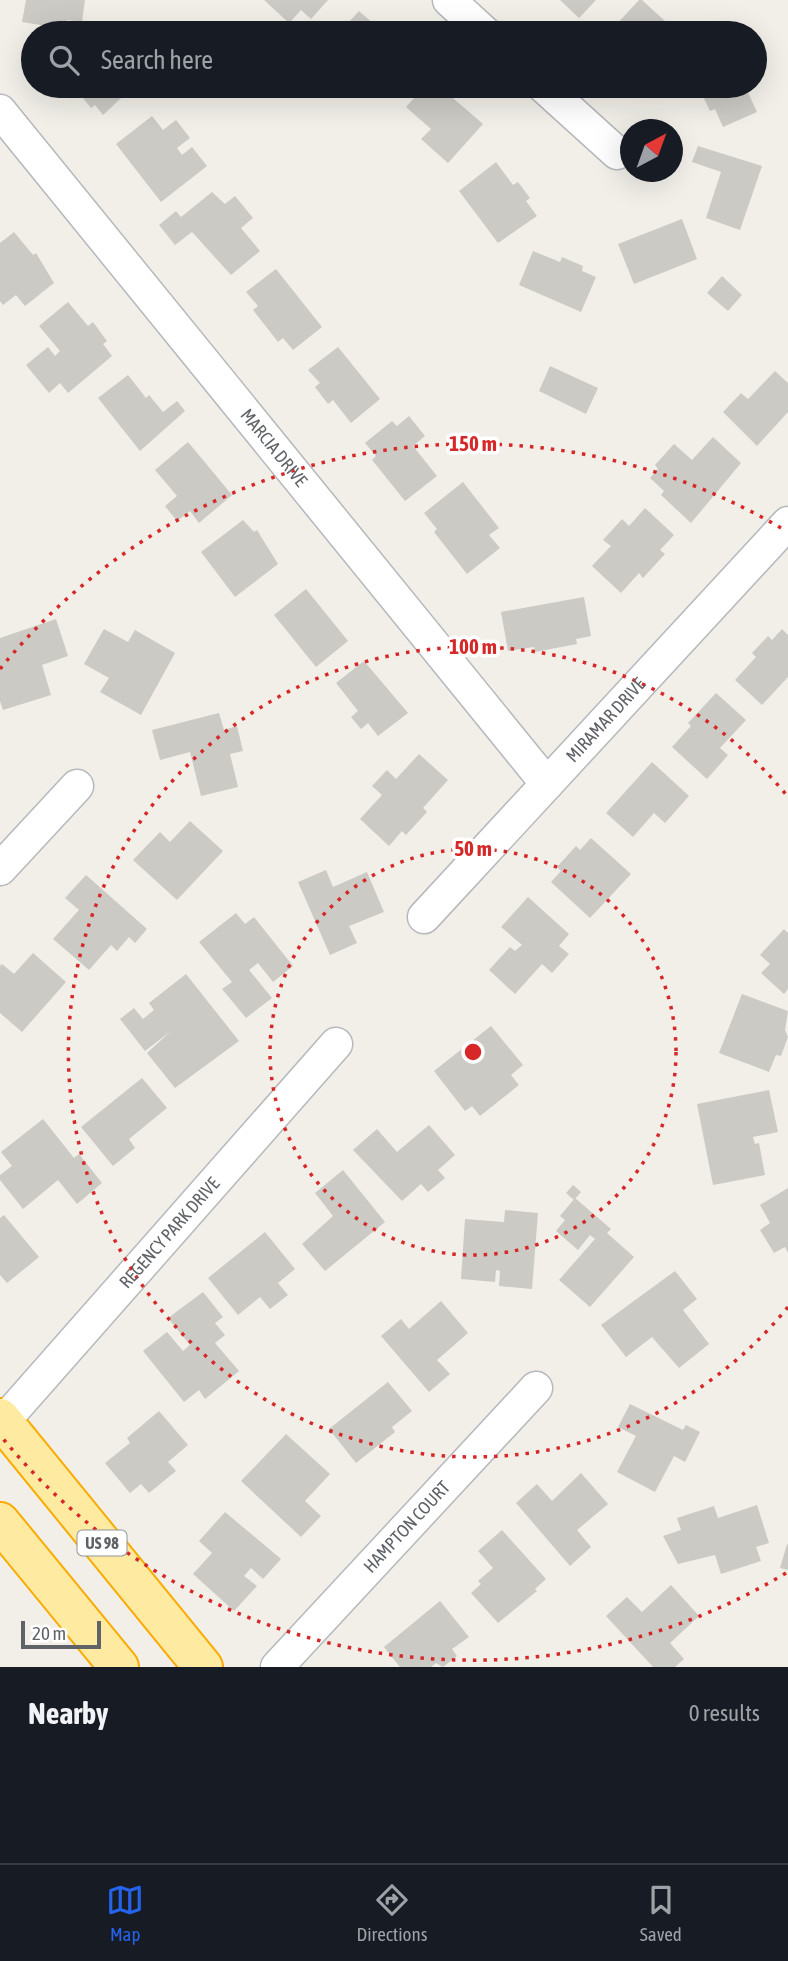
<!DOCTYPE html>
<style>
:root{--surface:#171b24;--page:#20242c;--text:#f1f3f6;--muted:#9ea1a6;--line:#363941;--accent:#2563eb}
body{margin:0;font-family:"Asap Condensed",sans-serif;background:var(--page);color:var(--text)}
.compass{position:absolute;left:620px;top:119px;width:63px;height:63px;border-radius:50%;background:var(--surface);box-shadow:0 7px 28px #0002;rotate:41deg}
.scale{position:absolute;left:21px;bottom:18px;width:80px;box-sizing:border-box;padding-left:7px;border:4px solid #5f6368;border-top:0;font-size:19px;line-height:24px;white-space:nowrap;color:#5f6368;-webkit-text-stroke:5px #fff;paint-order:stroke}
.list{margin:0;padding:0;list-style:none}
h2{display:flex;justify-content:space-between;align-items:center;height:91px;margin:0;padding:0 28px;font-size:30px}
h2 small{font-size:23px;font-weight:400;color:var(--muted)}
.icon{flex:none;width:38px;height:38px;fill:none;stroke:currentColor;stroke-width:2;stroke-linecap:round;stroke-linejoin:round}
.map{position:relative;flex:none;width:788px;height:1667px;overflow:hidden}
.search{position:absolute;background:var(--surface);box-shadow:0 7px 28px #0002;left:21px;right:21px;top:21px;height:77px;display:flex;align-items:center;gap:18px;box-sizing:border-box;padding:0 24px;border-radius:38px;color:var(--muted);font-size:26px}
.sheet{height:196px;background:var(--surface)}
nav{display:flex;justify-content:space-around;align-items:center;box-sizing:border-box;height:98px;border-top:2px solid var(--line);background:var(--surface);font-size:19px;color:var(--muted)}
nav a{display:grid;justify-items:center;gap:4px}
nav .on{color:var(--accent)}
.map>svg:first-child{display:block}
</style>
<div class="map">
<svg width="788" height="1667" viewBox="0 0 788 1667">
<rect width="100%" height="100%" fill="#f1efe8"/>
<g fill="#cccac5">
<polygon points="26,0 85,0 82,22 67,20 65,29 22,22"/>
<polygon points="264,0 328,0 311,19 301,10 289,23"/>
<polygon points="560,0 596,0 579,18"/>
<polygon points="639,0 642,0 678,33 621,33 614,27"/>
<polygon points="359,11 384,33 339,33"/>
<polygon points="78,86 134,86 103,115 95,105 91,108 75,88"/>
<polygon points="350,86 373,86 362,97"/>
<polygon points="425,86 439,86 483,124 448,163 421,139 431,129 406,107"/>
<polygon points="705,86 745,86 757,112 723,127 715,109 710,111 701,92 707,89"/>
<polygon points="152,116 163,130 176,120 190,138 177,148 182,155 192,147 207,166 161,202 116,144"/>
<polygon points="698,146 762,166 740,230 706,218 721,172 692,162"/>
<polygon points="496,162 513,185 518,182 530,198 526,201 537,216 498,243 459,191"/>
<polygon points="212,192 225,204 235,196 253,218 241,228 260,251 231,275 192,232 175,245 159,225 176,211 181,217"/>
<polygon points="682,219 697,259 634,284 618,244"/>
<polygon points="14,232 33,255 36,253 54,283 25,306 16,295 3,305 0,301 0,243"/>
<polygon points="533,251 560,262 562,257 583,266 582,271 596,277 581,312 519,285"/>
<polygon points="276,269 322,327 293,350 283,338 278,342 253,310 258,306 246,292"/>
<polygon points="722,276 742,295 728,311 707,293"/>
<polygon points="68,302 88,326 93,322 107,341 103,344 112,356 68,393 60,383 49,393 26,365 48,347 55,356 60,351 39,326"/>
<polygon points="338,347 380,399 351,423 333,400 328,404 315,387 320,383 308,370"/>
<polygon points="550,366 598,388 586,414 539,391"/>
<polygon points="775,371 788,383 788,412 757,446 723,412 741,393 748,399"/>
<polygon points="128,375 146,398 149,395 163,412 177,401 185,411 140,451 98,398"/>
<polygon points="409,416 425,436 413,446 437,476 405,501 372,460 376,456 365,443 392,421 397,426"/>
<polygon points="713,437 741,463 691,523 661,495 664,491 650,478 658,469 655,465 674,444 692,460"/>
<polygon points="188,442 232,495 199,523 190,511 177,521 165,506 177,496 155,470"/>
<polygon points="463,482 499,528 489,535 500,548 467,574 434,532 437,529 424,513"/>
<polygon points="645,508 674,535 660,550 665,554 643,578 639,573 621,593 592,566 611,546 603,540 622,519 629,526"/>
<polygon points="243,520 254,532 257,530 278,564 235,597 201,552"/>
<polygon points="306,589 348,641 316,667 274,615"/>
<polygon points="584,597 591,636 576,639 577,644 535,652 534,647 508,651 501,612"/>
<polygon points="56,619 68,656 42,665 51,695 3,710 0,701 0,638"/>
<polygon points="104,629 128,642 135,630 175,653 141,715 100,692 109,678 84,664"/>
<polygon points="782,629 788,635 788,677 762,705 735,680 756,657 752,653 768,636 772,640"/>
<polygon points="364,661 408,713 378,736 368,723 361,729 351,717 358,711 336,683"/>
<polygon points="716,693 746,720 720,748 728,755 707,779 672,747 691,726 688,723"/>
<polygon points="219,713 224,730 237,726 243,751 230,754 238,787 201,796 190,752 160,760 152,730"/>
<polygon points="419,754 448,780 423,808 427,812 406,835 402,831 389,846 360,819 382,795 372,786 387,770 396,779"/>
<polygon points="652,762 689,796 665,823 654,813 633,837 606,813"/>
<polygon points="190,821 223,851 177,900 133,860 160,832 170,842"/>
<polygon points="591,838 631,874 590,918 551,882 561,871 557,867 576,846 580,850"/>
<polygon points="326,870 333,887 367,872 384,912 349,926 357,943 330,955 298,882"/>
<polygon points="86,875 147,929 135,943 129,937 117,951 111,945 89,970 53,939 79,910 65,898"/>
<polygon points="528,897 569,934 559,946 569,954 552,973 542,964 515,994 489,970 510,947 515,951 522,945 501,927"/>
<polygon points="236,913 245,924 254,917 293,966 273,982 258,963 249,970 272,998 246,1018 222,989 232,982 199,942"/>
<polygon points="784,929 788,933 788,989 784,994 761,973 770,964 760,955"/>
<polygon points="33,953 66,982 22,1032 0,1013 0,966 2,964 14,974"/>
<polygon points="186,974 239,1041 175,1088 147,1053 171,1031 145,1051 120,1019 134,1008 143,1019 154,1010 149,1003"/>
<polygon points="742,994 788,1011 785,1030 788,1037 781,1056 776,1055 769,1072 719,1053"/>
<polygon points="491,1026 523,1065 511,1075 519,1085 480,1116 472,1106 465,1111 434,1071"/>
<polygon points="142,1078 167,1108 129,1139 135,1148 113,1166 81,1127"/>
<polygon points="769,1090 778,1132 753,1137 755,1144 759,1143 765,1175 713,1185 697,1104"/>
<polygon points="43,1119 74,1158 79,1154 102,1183 77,1204 58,1180 23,1209 0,1180 0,1175 12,1166 1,1152"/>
<polygon points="429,1125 455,1155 438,1170 445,1178 428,1192 421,1184 402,1201 353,1150 377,1129 397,1152"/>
<polygon points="343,1170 385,1222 325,1271 302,1244 333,1216 315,1193"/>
<polygon points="573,1185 581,1192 574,1200 566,1193"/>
<polygon points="788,1188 788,1253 785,1247 774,1253 760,1230 770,1223 760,1205"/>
<polygon points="575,1198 611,1229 607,1233 634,1257 590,1307 559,1280 595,1239 590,1235 578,1250 556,1231 565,1220 560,1216"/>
<polygon points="505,1210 538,1213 532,1289 499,1286 500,1271 496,1270 495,1282 461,1279 465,1219 504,1222"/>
<polygon points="4,1215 39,1257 7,1283 0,1275 0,1218"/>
<polygon points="265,1232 295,1269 278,1283 288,1295 270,1309 260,1297 238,1315 208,1278"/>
<polygon points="675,1271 697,1299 683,1310 709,1344 679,1368 652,1337 626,1357 601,1325"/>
<polygon points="203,1292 223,1317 215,1323 225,1335 215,1343 239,1371 205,1399 199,1390 184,1402 143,1351 167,1332 183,1351 190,1345 168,1318"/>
<polygon points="441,1301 468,1333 437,1360 450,1374 429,1392 381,1336 401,1319 409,1329"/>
<polygon points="388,1382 412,1411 392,1427 395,1432 356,1463 329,1429"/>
<polygon points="630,1404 683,1430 686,1425 700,1432 685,1462 674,1456 655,1492 617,1472 636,1436 618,1427"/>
<polygon points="159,1411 188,1445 168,1462 176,1471 149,1493 141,1484 130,1493 105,1463 130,1443 127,1438"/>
<polygon points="286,1434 330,1474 305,1501 321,1516 301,1537 241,1481"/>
<polygon points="581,1473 608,1504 577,1530 591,1547 570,1566 516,1503 537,1484 552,1501"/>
<polygon points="757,1505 769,1543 756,1547 761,1561 721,1574 715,1555 678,1564 663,1536 681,1530 677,1518 714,1506 718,1518"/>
<polygon points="225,1512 281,1559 263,1579 251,1568 244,1576 257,1586 234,1611 193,1574 212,1553 199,1541"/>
<polygon points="502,1530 546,1579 535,1589 537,1591 498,1623 471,1593 481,1584 478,1581 493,1568 478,1551"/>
<polygon points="787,1544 788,1544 788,1570 780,1568"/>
<polygon points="671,1585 699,1616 670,1643 684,1659 675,1667 653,1667 606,1616 627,1597 642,1612"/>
<polygon points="440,1601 469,1637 452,1649 457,1656 443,1667 436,1663 431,1667 400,1667 384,1647"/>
</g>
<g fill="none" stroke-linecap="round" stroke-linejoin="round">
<defs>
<g id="minor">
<polyline points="449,0 485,33"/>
<polyline points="543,86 617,153"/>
<path id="s1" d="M0,111L547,784"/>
<polyline points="0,869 77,786"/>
<path id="s2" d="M424,917L788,523"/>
<path id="s3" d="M3,1422L336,1044"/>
<path id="s4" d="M277,1667L536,1388"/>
</g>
<g id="trunk">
<polyline points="0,1418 203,1667"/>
<polyline points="0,1522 119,1667"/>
</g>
</defs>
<use href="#minor" stroke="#b5b8bc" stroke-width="35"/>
<use href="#trunk" stroke="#f9ab00" stroke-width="42"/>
<use href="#minor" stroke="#fff" stroke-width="32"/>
<use href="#trunk" stroke="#feeaa1" stroke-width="38"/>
</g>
<g fill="none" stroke="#d62828" stroke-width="3.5" stroke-dasharray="3.5 7">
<circle cx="473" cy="1052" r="203"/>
<path d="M788 1307A405 405 0 1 1 788 797"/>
<path d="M786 1573A608 608 0 0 1 0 1435M0 669A608 608 0 0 1 786 531"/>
</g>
<g text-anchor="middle" stroke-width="7" stroke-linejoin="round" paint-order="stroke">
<rect fill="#fff" stroke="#8f9295" stroke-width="2" x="77.5" y="1530.5" width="49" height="25" rx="5"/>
<g font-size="16" font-weight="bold" fill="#5f6368">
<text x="102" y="1549">US 98</text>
</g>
<g font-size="18" fill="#5f6368" stroke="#fff">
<text dy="6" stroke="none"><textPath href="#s1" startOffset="434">MARCIA DRIVE</textPath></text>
<text dy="6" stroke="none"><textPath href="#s2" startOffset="268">MIRAMAR DRIVE</textPath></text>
<text dy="6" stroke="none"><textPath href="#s3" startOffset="252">REGENCY PARK DRIVE</textPath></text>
<text dy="6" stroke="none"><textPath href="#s4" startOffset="191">HAMPTON COURT</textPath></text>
</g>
</g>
<circle cx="473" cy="1052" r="10" fill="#d62828" stroke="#fff" stroke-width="3.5"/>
<g font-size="21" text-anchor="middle" font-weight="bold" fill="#d62828" stroke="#fff" stroke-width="7" stroke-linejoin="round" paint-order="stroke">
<text x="473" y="451">150 m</text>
<text x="473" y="654">100 m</text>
<text x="473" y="856">50 m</text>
</g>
</svg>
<svg class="compass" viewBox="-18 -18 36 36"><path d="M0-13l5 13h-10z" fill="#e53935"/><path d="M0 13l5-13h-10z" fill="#9ea1a6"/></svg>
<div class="scale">20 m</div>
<div class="search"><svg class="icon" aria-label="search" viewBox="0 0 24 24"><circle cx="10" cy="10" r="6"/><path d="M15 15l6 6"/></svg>Search here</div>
</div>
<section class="sheet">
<h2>Nearby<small>0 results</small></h2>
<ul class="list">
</ul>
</section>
<nav>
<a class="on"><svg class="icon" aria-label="map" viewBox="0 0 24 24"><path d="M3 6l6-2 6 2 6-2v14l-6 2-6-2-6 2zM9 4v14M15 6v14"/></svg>Map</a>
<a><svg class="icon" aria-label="directions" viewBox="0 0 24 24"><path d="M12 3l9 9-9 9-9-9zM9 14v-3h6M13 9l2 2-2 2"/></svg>Directions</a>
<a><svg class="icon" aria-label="saved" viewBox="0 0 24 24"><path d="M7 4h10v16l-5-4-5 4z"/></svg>Saved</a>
</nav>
